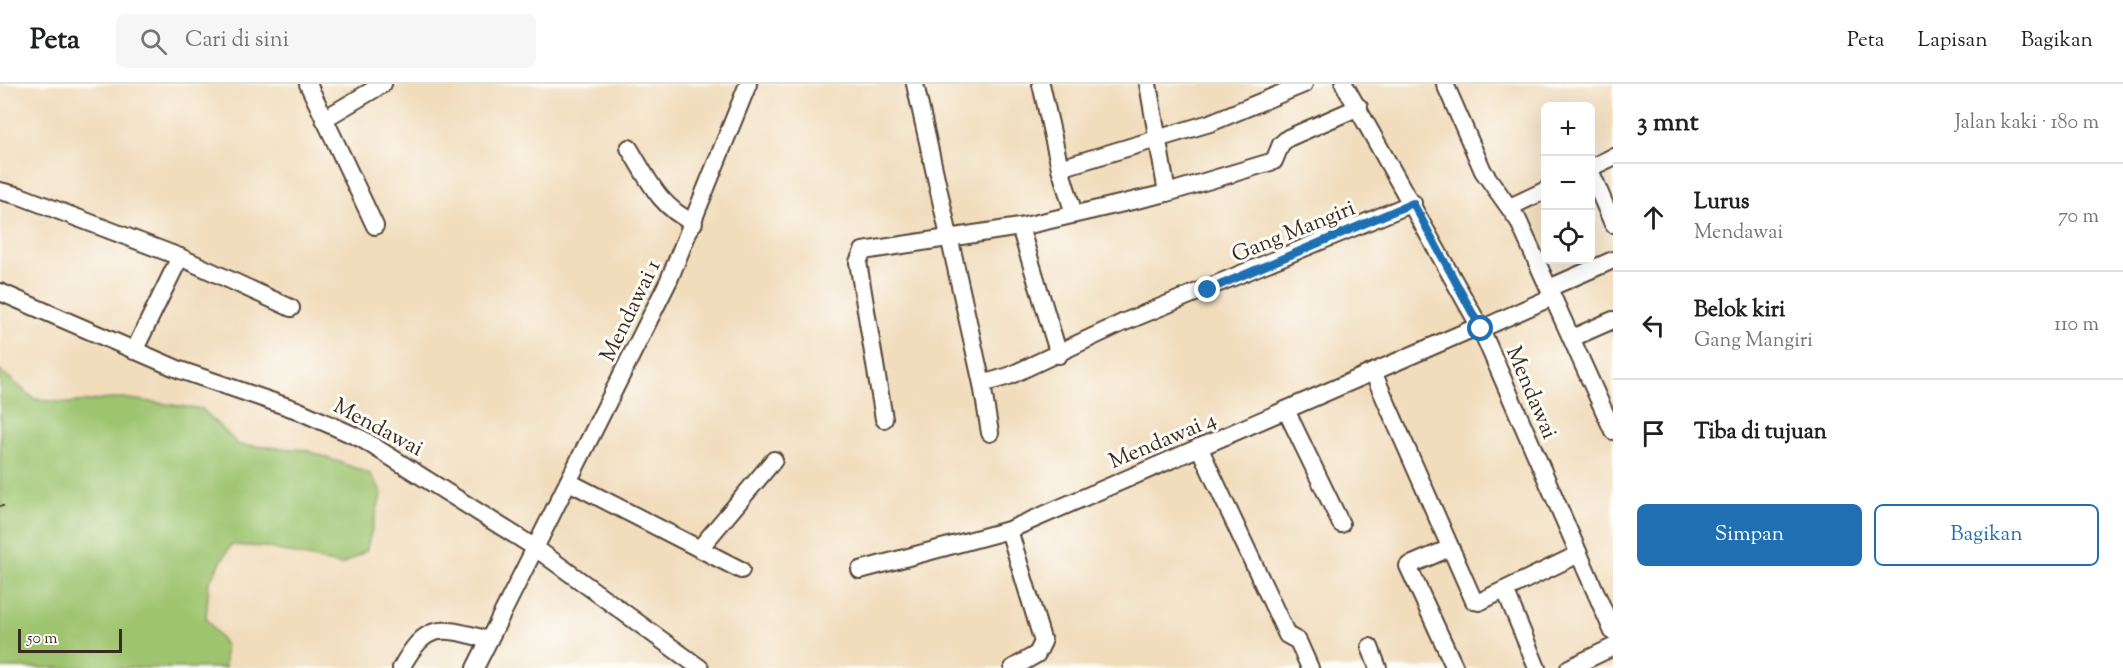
<!DOCTYPE html>
<html lang="id">
<meta charset="utf-8">
<style>
:root{--surface:#fff;--page:#f6f6f6;--text:#202124;--muted:#757577;--line:#e0e0e0;--accent:#1f6fb2}
body{margin:0;font-family:"Sorts Mill Goudy",serif;background:var(--page);color:var(--text)}
.controls{position:absolute;right:18px;top:18px;display:grid;overflow:hidden;border-radius:9px;box-shadow:0 6px 24px #0002}
.controls button{width:54px;height:54px;display:grid;place-items:center;padding:0;border:0;border-bottom:2px solid var(--line);background:var(--surface);color:var(--text);font:30px sans-serif}
.scale{position:absolute;left:18px;bottom:15px;width:104px;box-sizing:border-box;padding-left:6px;border:3px solid #3b2a1e;border-top:0;font-size:16px;line-height:21px;white-space:nowrap;color:#3b2a1e;-webkit-text-stroke:4px #fdfcf7;paint-order:stroke}
.stop{position:absolute;width:18px;height:18px;margin:-14px;border:4px solid #1f6fb2;border-radius:50%;background:#fff}
.stop.end{background:#1f6fb2;border-color:#fff;box-shadow:0 2px 6px #0008}
.list{margin:0;padding:0;list-style:none}
h2{display:flex;justify-content:space-between;align-items:center;height:78px;margin:0;padding:0 24px;font-size:26px}
h2 small{font-size:20px;font-weight:400;color:var(--muted)}
.list li{display:grid;grid-template-columns:39px 1fr auto;gap:18px;align-items:center;box-sizing:border-box;height:108px;padding:0 24px;border-top:2px solid var(--line)}
.list b{display:block;font-size:22px;white-space:nowrap}
.list p{margin:0;font-size:20px;white-space:nowrap;color:var(--muted)}
.list em{font-size:20px;font-style:normal;color:var(--muted)}
.actions{display:flex;gap:12px;padding:18px 24px}
.actions a{flex:1;padding:14px 0;border:2px solid var(--accent);border-radius:9px;text-align:center;font-size:21px;color:var(--accent)}
.actions .main{background:var(--accent);color:#fff}
.icon{flex:none;width:33px;height:33px;fill:none;stroke:currentColor;stroke-width:2;stroke-linecap:round;stroke-linejoin:round}
.map{position:relative;flex:none;width:1613px;height:584px;overflow:hidden}
header{display:flex;align-items:center;gap:36px;box-sizing:border-box;height:84px;padding:0 30px;background:var(--surface);border-bottom:2px solid var(--line)}
header strong{font-size:28px}
nav{display:flex;gap:33px;margin-inline-start:auto;font-size:21px}
.search{width:420px;height:54px;background:var(--page);display:flex;align-items:center;gap:15px;box-sizing:border-box;padding:0 21px;border-radius:9px;color:var(--muted);font-size:22px}
main{display:flex}
aside{flex:1;background:var(--surface)}
.map>svg:first-child{display:block}
</style>
<header>
<strong>Peta</strong>
<div class="search"><svg class="icon" aria-label="search" viewBox="0 0 24 24"><circle cx="10" cy="10" r="6"/><path d="M15 15l6 6"/></svg>Cari di sini</div>
<nav><a>Peta</a><a>Lapisan</a><a>Bagikan</a></nav>
</header>
<main>
<div class="map">
<svg width="1613" height="584" viewBox="0 0 1613 584">
<rect width="100%" height="100%" fill="#fdfcf7"/>
<filter id="ink" filterUnits="userSpaceOnUse"><feTurbulence type="fractalNoise" baseFrequency=".0167" numOctaves="2"/><feDisplacementMap in="SourceGraphic" scale="12" xChannelSelector="R" yChannelSelector="G"/><feConvolveMatrix kernelMatrix="1 2 1 2 8 2 1 2 1" color-interpolation-filters="sRGB"/></filter>
<filter id="wash" filterUnits="userSpaceOnUse"><feTurbulence type="fractalNoise" baseFrequency=".008" numOctaves="4" result="noise"/><feDisplacementMap in="SourceGraphic" scale="24" xChannelSelector="R" yChannelSelector="G"/><feGaussianBlur stdDeviation="1.35" result="paint"/><feColorMatrix in="noise" values="0 0 0 0 0 0 0 0 0 0 0 0 0 0 0 0 0 1.4 0 .05"/><feComposite in="paint" operator="in"/></filter>
<g filter="url(#wash)">
<rect width="100%" height="100%" fill="#f1dcbb"/>
<polygon fill="#9ec46f" stroke="#6c7746" stroke-width="1.5" points="0,286 34,315 68,319 123,314 202,325 239,361 306,366 369,389 382,408 366,467 341,481 265,463 231,461 209,498 206,534 225,561 225,584 0,584"/>
</g>
<g filter="url(#ink)">
<g fill="none" stroke-linecap="round" stroke-linejoin="round">
<defs>
<g id="minor">
<polyline points="308,0 375,142"/>
<polyline points="915,0 982,300 990,349"/>
<polyline points="1041,0 1060,84 1074,130"/>
<polyline points="1148,0 1167,109"/>
<polyline points="1344,0 1481,245 1613,548"/>
<polyline points="1445,0 1483,87 1518,136 1613,347"/>
<polyline points="324,35 383,0"/>
<path d="M629,64C648,95 659,123 694,139"/>
<polyline points="1060,84 1210,39 1304,0"/>
<polyline points="1590,84 1613,73"/>
<polyline points="1590,86 1613,140"/>
<polyline points="0,107 20,112 180,173 291,224"/>
<polyline points="1510,123 1546,106"/>
<polyline points="1020,143 1059,271"/>
<polyline points="1549,204 1613,176"/>
<polyline points="0,208 180,286 297,326 362,355 534,463 700,584"/>
<polyline points="1481,245 1552,213"/>
<polyline points="1572,254 1613,236"/>
<polyline points="134,267 180,173"/>
<polyline points="1373,288 1474,517 1479,518 1579,470"/>
<polyline points="982,300 1009,292 1122,239 1413,119"/>
<polyline points="1286,326 1341,440"/>
<polyline points="884,335 858,178 863,167 1020,143 1167,109 1274,77 1281,60 1288,54 1359,23"/>
<polyline points="1199,363 1287,551 1298,557 1310,584"/>
<polyline points="569,398 741,486"/>
<polyline points="700,464 774,376"/>
<polyline points="1450,464 1408,482 1455,584"/>
<polyline points="860,486 1009,446"/>
<polyline points="1505,506 1537,584"/>
<polyline points="1370,563 1378,584"/>
<path d="M401,584C427,537 440,543 489,556"/>
<polyline points="475,584 669,196 748,0"/>
<polyline points="1013,584 1037,570 1043,558 1009,446 1479,242"/>
<polyline points="1569,584 1613,563"/>
</g>
</defs>
<use href="#minor" stroke="#564536" stroke-width="20"/>
<polyline stroke="#564536" stroke-width="2" stroke-dasharray="4.5 4.5" stroke-linecap="butt" points="0,422 4,422"/>
<use href="#minor" stroke="#fff" stroke-width="16"/>
</g>
</g>
<g fill="none" stroke-linecap="round" stroke-linejoin="round" filter="url(#ink)">
<polyline stroke="#1f6fb2" stroke-width="8" points="1208,206 1413,119 1481,245"/>
</g>
<g text-anchor="middle" stroke-width="6" stroke-linejoin="round" paint-order="stroke">
<g font-size="22" fill="#3b2a1e" stroke="#fdfcf7">
<text transform="translate(1293 146) rotate(-22)" y="8">Gang Mangiri</text>
<text transform="translate(629 226) rotate(-64)" y="8">Mendawai 1</text>
<text transform="translate(1533 308) rotate(67)" y="8">Mendawai</text>
<text transform="translate(379 342) rotate(28)" y="8">Mendawai</text>
<text transform="translate(1162 355) rotate(-23)" y="8">Mendawai 4</text>
</g>
</g>
</svg>
<div class="controls">
<button>+</button>
<button>−</button>
<button><svg class="icon" aria-label="locate" viewBox="0 0 24 24"><circle cx="12" cy="12" r="6"/><path d="M12 2v4M12 18v4M2 12h4M18 12h4"/></svg></button>
</div>
<div class="scale">50 m</div>
<div class="stop" style="left:1481px;top:245px"></div>
<div class="stop end" style="left:1208px;top:206px"></div>
</div>
<aside>
<h2>3 mnt<small>Jalan kaki · 180 m</small></h2>
<ul class="list">
<li><svg class="icon" aria-label="ahead" viewBox="0 0 24 24"><path d="M12 20V5M6 11l6-6 6 6"/></svg><div><b>Lurus</b><p>Mendawai</p></div><em>70 m</em></li>
<li><svg class="icon" aria-label="left" viewBox="0 0 24 24"><path d="M17 20v-9H6M10 6l-5 5 5 5"/></svg><div><b>Belok kiri</b><p>Gang Mangiri</p></div><em>110 m</em></li>
<li><svg class="icon" aria-label="arrive" viewBox="0 0 24 24"><path d="M6 21V4h12l-3 4 3 4H6"/></svg><div><b>Tiba di tujuan</b></div></li>
</ul>
<div class="actions"><a class="main">Simpan</a><a>Bagikan</a></div>
</aside>
</main>
